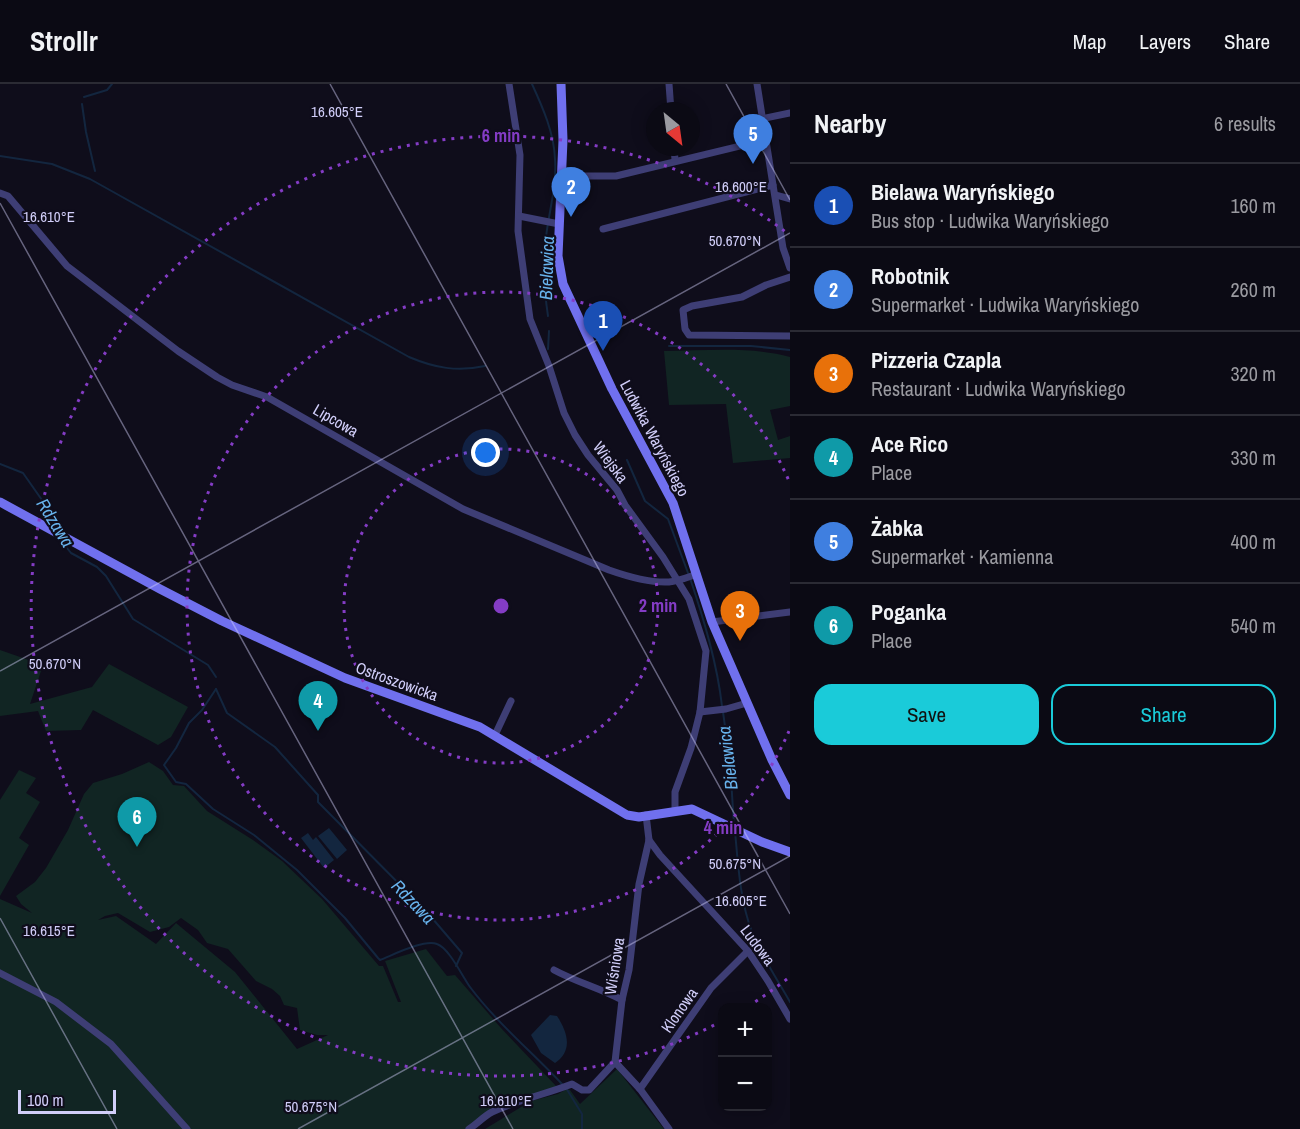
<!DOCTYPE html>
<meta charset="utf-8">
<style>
:root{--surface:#0b0a14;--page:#14131d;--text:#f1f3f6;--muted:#9a9aa0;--line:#2b2b34;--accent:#1acbd9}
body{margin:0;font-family:"Archivo Narrow",sans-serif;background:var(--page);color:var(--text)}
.controls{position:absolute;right:18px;bottom:18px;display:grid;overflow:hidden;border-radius:12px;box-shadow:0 3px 15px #0003}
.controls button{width:54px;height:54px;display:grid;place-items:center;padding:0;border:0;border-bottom:2px solid var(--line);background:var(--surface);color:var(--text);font:30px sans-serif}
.compass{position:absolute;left:646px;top:18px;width:54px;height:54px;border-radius:50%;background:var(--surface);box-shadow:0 3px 15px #0003;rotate:151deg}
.scale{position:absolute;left:18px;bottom:15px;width:98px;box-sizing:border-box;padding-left:6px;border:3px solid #d1cef9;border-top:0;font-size:16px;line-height:21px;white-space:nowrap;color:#d1cef9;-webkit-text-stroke:4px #0f0d1b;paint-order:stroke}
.you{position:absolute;left:486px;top:369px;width:21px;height:21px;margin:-15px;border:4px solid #fff;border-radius:50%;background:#1a73e8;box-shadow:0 0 0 9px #1a73e833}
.badge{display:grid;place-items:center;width:39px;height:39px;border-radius:50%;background:var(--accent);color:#fff;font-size:20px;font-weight:700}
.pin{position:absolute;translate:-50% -50px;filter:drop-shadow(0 2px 3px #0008)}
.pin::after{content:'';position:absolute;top:32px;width:21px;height:18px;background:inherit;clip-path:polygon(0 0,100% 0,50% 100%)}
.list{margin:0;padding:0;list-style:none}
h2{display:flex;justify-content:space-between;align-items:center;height:78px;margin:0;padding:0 24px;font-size:26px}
h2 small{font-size:20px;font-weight:400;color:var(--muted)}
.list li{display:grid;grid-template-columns:39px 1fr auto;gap:18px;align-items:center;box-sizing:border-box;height:84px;padding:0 24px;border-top:2px solid var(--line)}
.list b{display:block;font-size:22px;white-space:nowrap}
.list p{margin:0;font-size:20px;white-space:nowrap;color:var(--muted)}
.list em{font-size:20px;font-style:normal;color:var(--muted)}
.actions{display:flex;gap:12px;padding:18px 24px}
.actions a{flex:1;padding:14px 0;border:2px solid var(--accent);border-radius:18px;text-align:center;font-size:21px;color:var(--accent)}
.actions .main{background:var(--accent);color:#111}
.map{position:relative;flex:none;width:790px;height:1045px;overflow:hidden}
header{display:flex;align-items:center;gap:36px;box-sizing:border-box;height:84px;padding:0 30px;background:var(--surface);border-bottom:2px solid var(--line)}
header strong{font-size:28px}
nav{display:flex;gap:33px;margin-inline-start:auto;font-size:21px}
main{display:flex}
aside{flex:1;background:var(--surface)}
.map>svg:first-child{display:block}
</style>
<header>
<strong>Strollr</strong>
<nav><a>Map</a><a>Layers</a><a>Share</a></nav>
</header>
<main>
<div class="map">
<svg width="790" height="1045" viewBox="0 0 790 1045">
<rect width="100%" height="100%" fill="#0f0d1b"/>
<g fill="#112523" fill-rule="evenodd">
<path d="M664,267C705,267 750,262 790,273V322L770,326L778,356L790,352V374L733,379L726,320L669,321Z"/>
<polygon points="0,566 43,581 30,620 92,603 109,580 188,623 171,653 158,661 93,626 81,646 46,647 38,627 0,632"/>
<path d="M149,678L163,687L173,701L184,702L207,727L253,756L282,777L322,815L379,882H383L398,918H401L385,877L426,865L447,892L455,891L501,944L557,1003L497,1026L470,1045H0V815L32,829L21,820L16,812L35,798L46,784L68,746L84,710L93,699L122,690ZM118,829L150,848L169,843L181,834L198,846L207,859L228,865L256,897L272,905L280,912L284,921L297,924L300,946L317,951H328L297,965L235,888L176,839L156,860L116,832L98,836L105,832Z"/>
<polygon points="19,686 36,694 26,709 40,718 19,754 29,761 0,812 0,716"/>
<polygon points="617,985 664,1045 669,1045 485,1045 531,1017 558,1010 567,1005 570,1006 580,1020"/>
</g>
<g fill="#13263f">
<polygon points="329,744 347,766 337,775 318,752"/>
<polygon points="308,749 313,756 316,753 334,776 324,784 301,754"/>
<path d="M550,931L557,932C568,949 573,967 555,979L541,969L531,951Z"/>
</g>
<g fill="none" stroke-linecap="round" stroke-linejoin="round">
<g stroke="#13263f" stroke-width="2">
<path d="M532,0C543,24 554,49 555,75C557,102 549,127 546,153C543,180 544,206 548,232"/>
<polyline points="84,13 107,6 112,0"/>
<polyline points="82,20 86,48 95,87"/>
<path d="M0,72L52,80L90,95L409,273C435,284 457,288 485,282"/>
<polyline points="669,262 751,262 790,266"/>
<polyline points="548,265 549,247"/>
<polyline points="627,376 645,417 668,435 688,489"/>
<polyline points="0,380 23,389 49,426 64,451"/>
<polyline points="65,456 67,464 71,469 97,483 106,492 133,535 208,581 216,593"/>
<path d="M690,494C704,536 717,579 722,622"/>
<path d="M216,605L202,626L189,639L176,664L164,681L176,698L186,700L213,725L254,751L297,786L345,834L378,874L380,876C393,871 424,855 437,860C449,864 462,892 470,903C497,939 532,968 562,1000"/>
<polyline points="216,605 227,629 275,663 318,711 318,718 426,827 462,869 456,882"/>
<polyline points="723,628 730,678 734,742"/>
<path d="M735,747C738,780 740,817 752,848C762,873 777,895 790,918"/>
<polyline points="566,1004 582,1030 582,1045"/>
</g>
<g stroke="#3e3e75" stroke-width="7">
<polyline points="509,0 520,71 518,147 530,235 549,282 564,329 575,351 588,371 617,406 625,421 663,473 689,515 706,567 700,628 691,664 675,708 675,727"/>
<polyline points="669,0 671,27"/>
<polyline points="757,0 783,164 790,184"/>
<polyline points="761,35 790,29"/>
<polyline points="674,63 675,76"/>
<polyline points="562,92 616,92 765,56"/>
<path d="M0,109L8,112L67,182L178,267L217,293L232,301L267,313L463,425L609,486C626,492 651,499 669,498C679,497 688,493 697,490"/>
<polyline points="776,111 790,115"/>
<polyline points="519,132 559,140"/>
<polyline points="603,145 773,101"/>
<polyline points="790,193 766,201 742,213 692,222 683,226 685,245 689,251 790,252"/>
<polyline points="712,538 790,528"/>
<polyline points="700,628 726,625 747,619"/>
<polyline points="495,651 511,617"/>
<polyline points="649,756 660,771 748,867 768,897 790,935"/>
<path d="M554,886C576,898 600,904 622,916"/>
<polyline points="0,889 56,918 111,960 187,1045"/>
<polyline points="615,978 640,1005 669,1045"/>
<polyline points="640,1005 711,904 748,867"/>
<path d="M469,1045C477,1040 484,1032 492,1028C518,1016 546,1010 572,1000L582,1006H589L615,978L622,916L629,886L639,800L649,756L646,731"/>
</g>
<g stroke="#7070ee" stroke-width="9">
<polyline points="561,0 563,56 558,172 563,200 612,305 673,419 712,538 772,676 790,711"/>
<polyline points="0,418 160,505 222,537 345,594 480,643 627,731 639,733 692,725 762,758 790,768"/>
</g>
</g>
<path fill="none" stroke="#d1cef9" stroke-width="1.5" stroke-opacity="0.45" d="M330,0L790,830M726,0L790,116M0,119L513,1045M0,587L790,149M0,834L117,1045M298,1045L790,772"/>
<g fill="none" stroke="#843cc5" stroke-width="3" stroke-dasharray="3 6">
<circle cx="501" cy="522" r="157"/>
<path d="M789 647A314 314 0 1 1 789 397"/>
<path d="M787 895A470 470 0 0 1 747 923M722 937A470 470 0 1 1 787 149"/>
</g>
<g text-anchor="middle" stroke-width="4.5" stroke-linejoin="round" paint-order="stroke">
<g font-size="16" fill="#d1cef9" stroke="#0f0d1b">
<text transform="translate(336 336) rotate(30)" y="6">Lipcowa</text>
<text transform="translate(655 354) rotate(62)" y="6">Ludwika Waryńskiego</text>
<text transform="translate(611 378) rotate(53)" y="6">Wiejska</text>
<text transform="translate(397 597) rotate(20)" y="6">Ostroszowicka</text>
<text transform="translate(758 861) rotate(53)" y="6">Ludowa</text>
<text transform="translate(614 882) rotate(-81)" y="6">Wiśniowa</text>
<text transform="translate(679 926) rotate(-55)" y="6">Klonowa</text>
</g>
<g font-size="18" font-style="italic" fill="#68b3ed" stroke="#0f0d1b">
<text transform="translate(547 184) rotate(-88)" y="6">Bielawica</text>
<text transform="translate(55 439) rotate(58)" y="6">Rdzawa</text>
<text transform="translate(728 674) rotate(-97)" y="6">Bielawica</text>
<text transform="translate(413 818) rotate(46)" y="6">Rdzawa</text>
</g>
</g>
<g font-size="15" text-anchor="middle" fill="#d1cef9" stroke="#0f0d1b" stroke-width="4.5" stroke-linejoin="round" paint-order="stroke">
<text x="337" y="33">16.605°E</text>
<text x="741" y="108">16.600°E</text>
<text x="49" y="138">16.610°E</text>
<text x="735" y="162">50.670°N</text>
<text x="55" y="585">50.670°N</text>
<text x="735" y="785">50.675°N</text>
<text x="741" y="822">16.605°E</text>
<text x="49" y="852">16.615°E</text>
<text x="506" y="1022">16.610°E</text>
<text x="311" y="1028">50.675°N</text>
</g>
<circle cx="501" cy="522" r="9" fill="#843cc5" stroke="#0f0d1b" stroke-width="3"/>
<g font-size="18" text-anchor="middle" font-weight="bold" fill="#843cc5" stroke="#0f0d1b" stroke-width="4.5" stroke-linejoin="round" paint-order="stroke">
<text x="501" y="58">6 min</text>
<text x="658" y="528">2 min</text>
<text x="723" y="750">4 min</text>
</g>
</svg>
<div class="controls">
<button>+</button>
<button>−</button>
</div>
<svg class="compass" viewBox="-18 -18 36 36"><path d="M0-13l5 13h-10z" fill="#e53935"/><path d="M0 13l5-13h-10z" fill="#9a9aa0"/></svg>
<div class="scale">100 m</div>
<div class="you"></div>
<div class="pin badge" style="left:603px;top:267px;background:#1a4fb4">1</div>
<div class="pin badge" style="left:571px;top:133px;background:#3f7fe0">2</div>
<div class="pin badge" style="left:740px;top:557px;background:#e8710a">3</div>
<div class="pin badge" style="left:318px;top:647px;background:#0f9aa8">4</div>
<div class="pin badge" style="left:753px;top:80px;background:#3f7fe0">5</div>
<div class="pin badge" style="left:137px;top:763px;background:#0f9aa8">6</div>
</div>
<aside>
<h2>Nearby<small>6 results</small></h2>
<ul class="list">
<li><span class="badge" style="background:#1a4fb4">1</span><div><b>Bielawa Waryńskiego</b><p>Bus stop · Ludwika Waryńskiego</p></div><em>160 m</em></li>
<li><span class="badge" style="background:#3f7fe0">2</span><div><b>Robotnik</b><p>Supermarket · Ludwika Waryńskiego</p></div><em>260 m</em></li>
<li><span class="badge" style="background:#e8710a">3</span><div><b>Pizzeria Czapla</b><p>Restaurant · Ludwika Waryńskiego</p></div><em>320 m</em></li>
<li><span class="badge" style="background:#0f9aa8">4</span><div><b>Ace Rico</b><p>Place</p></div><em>330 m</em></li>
<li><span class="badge" style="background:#3f7fe0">5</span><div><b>Żabka</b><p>Supermarket · Kamienna</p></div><em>400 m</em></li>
<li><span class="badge" style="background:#0f9aa8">6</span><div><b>Poganka</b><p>Place</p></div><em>540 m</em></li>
</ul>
<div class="actions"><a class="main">Save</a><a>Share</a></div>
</aside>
</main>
